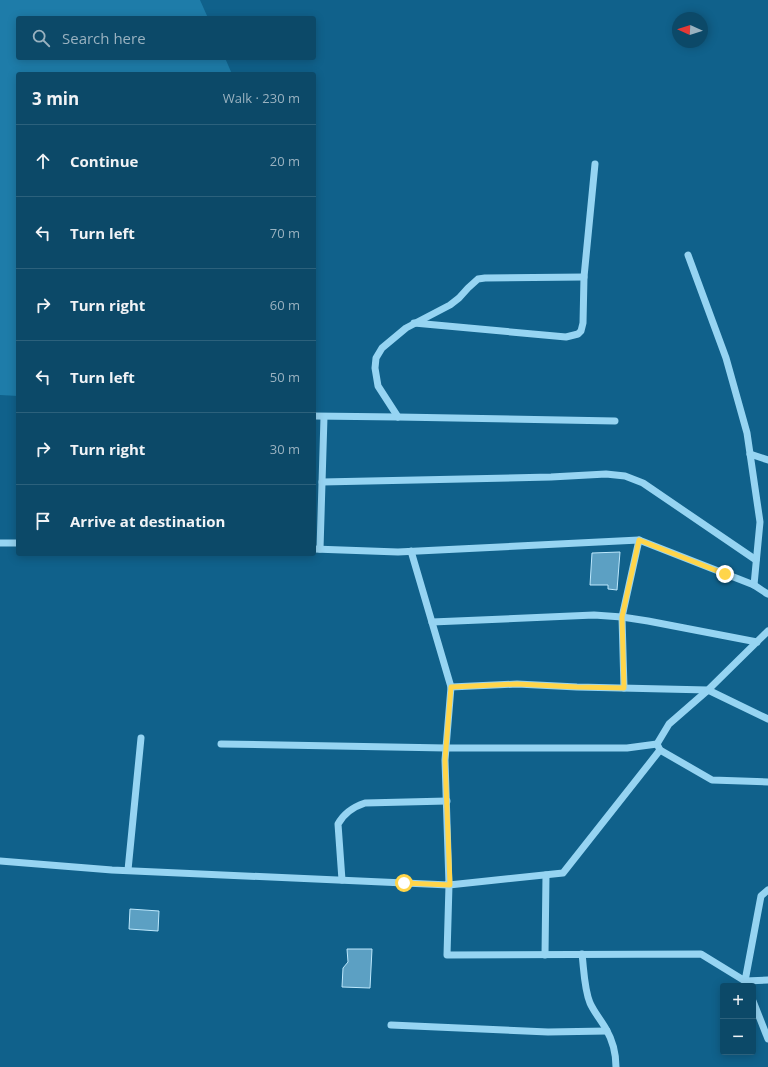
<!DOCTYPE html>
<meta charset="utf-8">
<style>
:root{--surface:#0c4968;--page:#1a5371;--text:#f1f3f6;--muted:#9ab2c0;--line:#2c617c}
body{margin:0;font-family:"Open Sans",sans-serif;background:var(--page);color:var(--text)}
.controls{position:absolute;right:12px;bottom:12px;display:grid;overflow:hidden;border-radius:4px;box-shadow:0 2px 10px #0003}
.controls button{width:36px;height:36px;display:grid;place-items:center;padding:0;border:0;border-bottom:1px solid var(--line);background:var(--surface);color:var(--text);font:20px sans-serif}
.compass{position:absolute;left:672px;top:12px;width:36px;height:36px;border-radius:50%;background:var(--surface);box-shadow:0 2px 10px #0003;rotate:273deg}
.stop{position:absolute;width:12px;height:12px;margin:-9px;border:3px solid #ffd54a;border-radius:50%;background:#fff}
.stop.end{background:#ffd54a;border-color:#fff;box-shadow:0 1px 4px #0008}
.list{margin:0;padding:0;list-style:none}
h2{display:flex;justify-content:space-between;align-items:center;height:52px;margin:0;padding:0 16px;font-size:17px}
h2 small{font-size:13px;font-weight:400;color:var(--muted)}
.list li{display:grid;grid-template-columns:26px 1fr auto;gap:12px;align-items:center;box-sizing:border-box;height:72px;padding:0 16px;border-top:1px solid var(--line)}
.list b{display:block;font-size:15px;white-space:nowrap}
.list em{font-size:13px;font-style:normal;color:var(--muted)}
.icon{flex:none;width:22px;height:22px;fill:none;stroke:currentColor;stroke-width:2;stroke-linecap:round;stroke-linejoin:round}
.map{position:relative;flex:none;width:768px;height:1067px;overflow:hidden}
.search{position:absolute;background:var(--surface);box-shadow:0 2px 10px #0003;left:16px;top:16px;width:300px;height:44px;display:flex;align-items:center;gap:10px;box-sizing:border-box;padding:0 14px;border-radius:4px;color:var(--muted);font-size:15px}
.panel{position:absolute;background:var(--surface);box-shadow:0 2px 10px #0003;left:16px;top:72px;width:300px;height:484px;border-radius:4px}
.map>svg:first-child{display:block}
</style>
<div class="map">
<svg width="768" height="1067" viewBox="0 0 768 1067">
<rect width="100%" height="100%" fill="#10618b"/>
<polygon fill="#1e7ca9" points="0,0 200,0 208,18 18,18 18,58 225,58 232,74 18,74 18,396 0,395"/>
<g fill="#5ca0c3" stroke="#bde8fd">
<polygon points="620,552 617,590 608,589 608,585 590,585 592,553"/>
<polygon points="130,909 159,911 158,931 129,929"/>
<polygon points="347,949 372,949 370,988 342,987 343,968 348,962"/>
</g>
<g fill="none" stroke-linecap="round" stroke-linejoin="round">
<g stroke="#96d4f2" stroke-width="7">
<polyline points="688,255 726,358 747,433 760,522 754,585"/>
<polyline points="414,323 566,337 578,334 581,331 583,323 584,277 595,164"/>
<polyline points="314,416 398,417 615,421"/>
<polyline points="398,417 378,386 375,368 376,358 382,348 406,328 450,305 459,298 468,288 478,279 485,278 584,277"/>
<polyline points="750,454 768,460"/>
<polyline points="322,482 551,477 606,474 625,476 643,483 756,560"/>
<polyline points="0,543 18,543"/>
<polyline points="314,549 398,552 639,540 754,585 766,593 768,594"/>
<polyline points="320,549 324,417"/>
<polyline points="432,622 594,615 622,617 648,621 757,642"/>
<polyline points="451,687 517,684 577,687 708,690 768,631"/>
<polyline points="624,688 622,617 639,540"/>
<polyline points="768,719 708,690 669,724 657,744 660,750 712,780 768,782"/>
<polyline points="221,744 446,748 627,748 657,744"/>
<polyline points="660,750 563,873 449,885 447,955 701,954 745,981 761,896 768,890"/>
<polyline points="0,861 112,870 449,885 445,760 451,687 411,551"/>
<polyline points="128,870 141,738"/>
<path d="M342,880L338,824C344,813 353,807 365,803L447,801"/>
<path d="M582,954C584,970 584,988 590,1003C594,1012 601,1020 606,1029C613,1041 616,1053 616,1067"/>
<polyline points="545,955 546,875"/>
<polyline points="747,986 745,981 768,980"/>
<polyline points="753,1001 768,1039"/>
<polyline points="391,1025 548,1032 607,1031"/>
</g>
</g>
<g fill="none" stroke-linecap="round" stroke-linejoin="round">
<polyline stroke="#ffd54a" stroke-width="5" points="404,883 450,885 445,760 451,687 517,684 577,687 624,688 622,617 639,540 725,574"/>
</g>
</svg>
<div class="controls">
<button>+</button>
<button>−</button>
</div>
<svg class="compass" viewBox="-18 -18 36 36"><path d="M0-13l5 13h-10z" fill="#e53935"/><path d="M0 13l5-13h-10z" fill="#9ab2c0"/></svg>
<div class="stop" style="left:404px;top:883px"></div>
<div class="stop end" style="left:725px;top:574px"></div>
<div class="search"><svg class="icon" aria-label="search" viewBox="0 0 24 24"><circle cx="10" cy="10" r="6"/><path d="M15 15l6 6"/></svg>Search here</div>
<section class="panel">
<h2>3 min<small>Walk · 230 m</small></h2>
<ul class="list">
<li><svg class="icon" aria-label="ahead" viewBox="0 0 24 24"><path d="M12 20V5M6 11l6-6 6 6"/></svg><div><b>Continue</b></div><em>20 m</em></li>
<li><svg class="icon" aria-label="left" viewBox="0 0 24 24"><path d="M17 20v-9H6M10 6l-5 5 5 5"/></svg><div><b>Turn left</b></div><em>70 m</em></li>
<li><svg class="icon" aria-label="right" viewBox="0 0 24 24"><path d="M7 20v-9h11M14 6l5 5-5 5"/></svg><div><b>Turn right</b></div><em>60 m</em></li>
<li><svg class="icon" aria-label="left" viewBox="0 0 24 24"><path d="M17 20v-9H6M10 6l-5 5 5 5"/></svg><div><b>Turn left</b></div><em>50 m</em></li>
<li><svg class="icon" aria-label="right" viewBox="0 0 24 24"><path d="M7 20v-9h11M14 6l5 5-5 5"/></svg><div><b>Turn right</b></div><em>30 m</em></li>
<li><svg class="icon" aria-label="arrive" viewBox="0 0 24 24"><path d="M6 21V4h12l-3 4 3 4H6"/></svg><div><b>Arrive at destination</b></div></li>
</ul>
</section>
</div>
